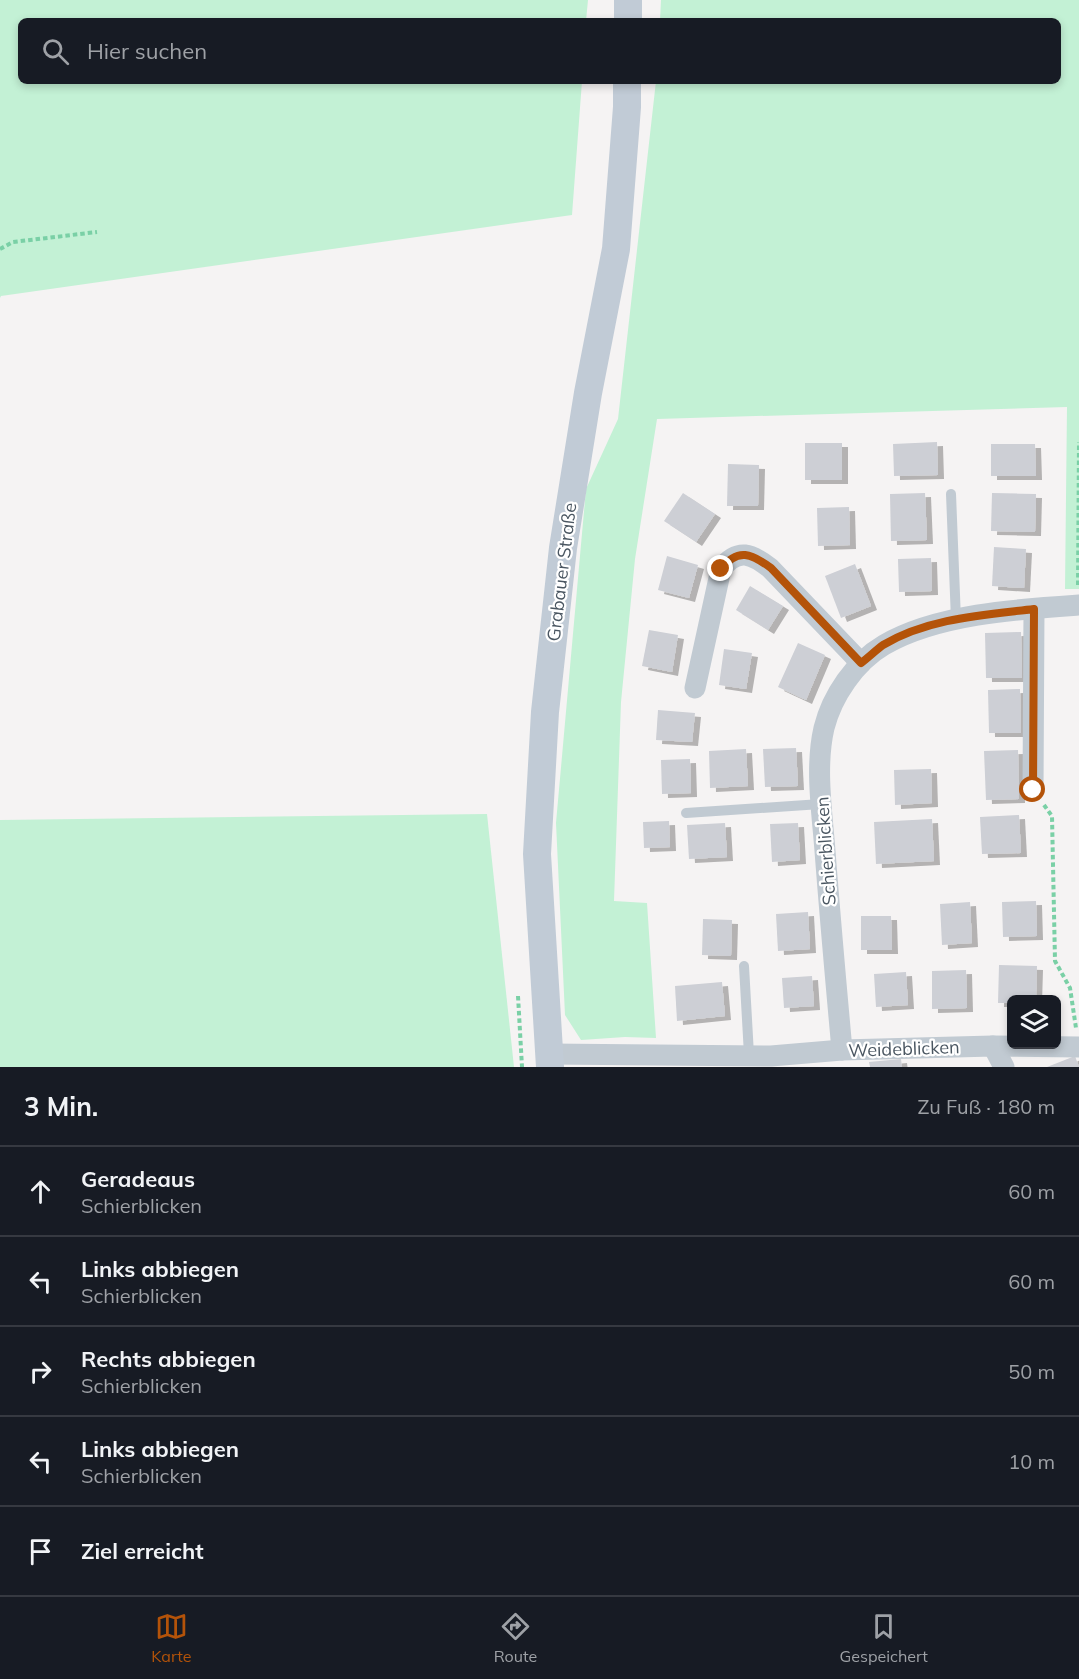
<!DOCTYPE html>
<html lang="de">
<meta charset="utf-8">
<style>
:root{--surface:#171b24;--page:#20242c;--text:#f1f3f6;--muted:#9ea1a6;--line:#363941;--accent:#b45309}
body{margin:0;font-family:Mulish,sans-serif;background:var(--page);color:var(--text)}
.controls{position:absolute;right:18px;bottom:18px;display:grid;overflow:hidden;border-radius:9px;box-shadow:0 3px 9px #0003}
.controls button{width:54px;height:54px;display:grid;place-items:center;padding:0;border:0;border-bottom:2px solid var(--line);background:var(--surface);color:var(--text);font:30px sans-serif}
.stop{position:absolute;width:18px;height:18px;margin:-14px;border:4px solid #b45309;border-radius:50%;background:#fff}
.stop.end{background:#b45309;border-color:#fff;box-shadow:0 2px 6px #0008}
.list{margin:0;padding:0;list-style:none}
h2{display:flex;justify-content:space-between;align-items:center;height:78px;margin:0;padding:0 24px;font-size:26px}
h2 small{font-size:20px;font-weight:400;color:var(--muted)}
.list li{display:grid;grid-template-columns:39px 1fr auto;gap:18px;align-items:center;box-sizing:border-box;height:90px;padding:0 24px;border-top:2px solid var(--line)}
.list b{display:block;font-size:22px;white-space:nowrap}
.list p{margin:0;font-size:20px;white-space:nowrap;color:var(--muted)}
.list em{font-size:20px;font-style:normal;color:var(--muted)}
.icon{flex:none;width:33px;height:33px;fill:none;stroke:currentColor;stroke-width:2;stroke-linecap:round;stroke-linejoin:round}
.map{position:relative;flex:none;width:1079px;height:1067px;overflow:hidden}
.search{position:absolute;background:var(--surface);box-shadow:0 3px 9px #0003;left:18px;right:18px;top:18px;height:66px;display:flex;align-items:center;gap:15px;box-sizing:border-box;padding:0 21px;border-radius:9px;color:var(--muted);font-size:22px}
.sheet{height:528px;background:var(--surface)}
nav{display:flex;justify-content:space-around;align-items:center;box-sizing:border-box;height:84px;border-top:2px solid var(--line);background:var(--surface);font-size:16px;color:var(--muted)}
nav a{display:grid;justify-items:center;gap:3px}
nav .on{color:var(--accent)}
.map>svg:first-child{display:block}
</style>
<div class="map">
<svg width="1079" height="1067" viewBox="0 0 1079 1067">
<defs>
<filter id="shadow"><feDropShadow dx="6" dy="4" stdDeviation="0" flood-color="#0004"/></filter>
</defs>
<rect width="100%" height="100%" fill="#f5f3f3"/>
<g fill="#c3f1d5">
<polygon points="0,0 588,0 586,21 21,21 21,81 582,81 572,215 1,296 0,298"/>
<polygon points="661,0 1079,0 1079,589 1065,589 1067,407 657,419 635,559 621,702 614,901 647,903 656,1038 625,1037 581,1040 565,1015 556,823 586,489 618,419 656,81 1058,81 1058,21 660,21"/>
<polygon points="487,814 514,1067 0,1067 0,820"/>
</g>
<g fill="#cdcfd5" filter="url(#shadow)">
<polygon points="937,442 938,475 894,476 893,444"/>
<rect x="805" y="443" width="37" height="37"/>
<polygon points="991,444 1035,444 1036,476 991,476"/>
<polygon points="728,464 759,465 758,506 727,506"/>
<polygon points="683,493 715,514 696,542 664,521"/>
<polygon points="925,493 927,540 891,541 890,494"/>
<polygon points="992,493 1036,494 1035,532 991,531"/>
<polygon points="849,507 850,545 818,546 817,508"/>
<polygon points="994,547 1026,549 1024,588 992,586"/>
<polygon points="667,556 698,565 689,598 658,590"/>
<polygon points="931,558 932,591 899,592 898,559"/>
<polygon points="855,564 871,606 841,618 825,576"/>
<polygon points="750,586 783,606 768,630 736,610"/>
<polygon points="649,630 678,635 672,672 642,666"/>
<polygon points="1021,632 1022,678 986,678 985,633"/>
<polygon points="798,643 825,655 806,700 778,687"/>
<polygon points="724,649 752,653 746,689 719,685"/>
<polygon points="1020,689 1021,733 989,733 988,690"/>
<polygon points="658,710 695,713 692,742 656,740"/>
<polygon points="796,748 798,786 765,787 763,749"/>
<polygon points="746,749 748,786 710,788 709,751"/>
<polygon points="1018,750 1019,799 986,800 984,751"/>
<polygon points="690,759 691,793 662,794 661,760"/>
<polygon points="931,769 932,803 895,805 894,770"/>
<polygon points="1019,815 1021,853 982,854 980,817"/>
<polygon points="932,819 934,861 876,864 874,822"/>
<polygon points="669,821 670,847 644,848 643,822"/>
<polygon points="725,823 727,857 689,859 687,825"/>
<polygon points="798,823 800,860 772,862 770,824"/>
<polygon points="1036,901 1037,936 1003,937 1002,902"/>
<polygon points="970,902 972,943 942,945 940,904"/>
<polygon points="808,912 810,949 778,951 776,914"/>
<polygon points="861,916 891,916 892,950 861,950"/>
<polygon points="703,919 732,920 731,956 702,955"/>
<polygon points="999,965 1037,966 1036,999 1012,999 1012,1003 998,1003"/>
<polygon points="966,970 967,1008 932,1009 932,971"/>
<polygon points="906,972 908,1005 876,1007 874,974"/>
<polygon points="812,976 814,1006 784,1008 782,978"/>
<polygon points="722,982 725,1016 677,1021 675,986"/>
<polygon points="1075,1056 1079,1067 1047,1067"/>
<polygon points="901,1059 902,1067 870,1067 869,1062"/>
</g>
<g fill="none" stroke-linecap="round" stroke-linejoin="round">
<g stroke="#7ad0a6" stroke-width="4" stroke-dasharray="4.5 3" stroke-linecap="butt">
<polyline points="0,249 13,242 97,232"/>
<polyline points="1078,585 1079,442"/>
<polyline points="1044,805 1052,816 1055,961 1070,988 1076,1028"/>
<polyline points="518,996 522,1067"/>
</g>
<g stroke="#c1cad2" stroke-width="10">
<polyline points="951,494 956,620"/>
<polyline points="686,813 821,804"/>
<polyline points="744,966 749,1055"/>
</g>
<g stroke="#c1cad2" stroke-width="21">
<path d="M695,688L721,569C738,547 752,554 770,568L861,663"/>
<polyline points="1033,790 1034,609"/>
<polyline points="993,1046 1004,1067"/>
<path d="M842,1050C836,984 830,917 825,851C822,811 815,767 824,728C832,696 855,662 884,645C937,614 1019,609 1079,605"/>
<polyline points="549,1054 771,1056 842,1050 993,1046 1079,1047"/>
</g>
<g stroke="#c1cbd6" stroke-width="28">
<polyline points="628,21 628,0"/>
<polyline points="550,1067 537,854 545,712 563,548 588,393 616,249 627,107 627,81"/>
</g>
</g>
<g fill="none" stroke-linecap="round" stroke-linejoin="round">
<path stroke="#b45309" stroke-width="8" d="M721,569C738,547 752,554 771,568L861,663C869,657 876,650 883,645C928,618 984,615 1034,609L1033,790"/>
</g>
<g text-anchor="middle" stroke-width="4.5" stroke-linejoin="round" paint-order="stroke">
<g font-size="18" fill="#4a5661" stroke="#fff">
<text transform="translate(562 572) rotate(-83)" y="6">Grabauer Straße</text>
<text transform="translate(826 851) rotate(-94)" y="6">Schierblicken</text>
<text transform="translate(904 1049) rotate(-2)" y="6">Weideblicken</text>
</g>
</g>
</svg>
<div class="controls">
<button><svg class="icon" aria-label="layers" viewBox="0 0 24 24"><path d="M12 4l9 5-9 5-9-5zM3 14l9 5 9-5"/></svg></button>
</div>
<div class="stop" style="left:1033px;top:790px"></div>
<div class="stop end" style="left:721px;top:569px"></div>
<div class="search"><svg class="icon" aria-label="search" viewBox="0 0 24 24"><circle cx="10" cy="10" r="6"/><path d="M15 15l6 6"/></svg>Hier suchen</div>
</div>
<section class="sheet">
<h2>3 Min.<small>Zu Fuß · 180 m</small></h2>
<ul class="list">
<li><svg class="icon" aria-label="ahead" viewBox="0 0 24 24"><path d="M12 20V5M6 11l6-6 6 6"/></svg><div><b>Geradeaus</b><p>Schierblicken</p></div><em>60 m</em></li>
<li><svg class="icon" aria-label="left" viewBox="0 0 24 24"><path d="M17 20v-9H6M10 6l-5 5 5 5"/></svg><div><b>Links abbiegen</b><p>Schierblicken</p></div><em>60 m</em></li>
<li><svg class="icon" aria-label="right" viewBox="0 0 24 24"><path d="M7 20v-9h11M14 6l5 5-5 5"/></svg><div><b>Rechts abbiegen</b><p>Schierblicken</p></div><em>50 m</em></li>
<li><svg class="icon" aria-label="left" viewBox="0 0 24 24"><path d="M17 20v-9H6M10 6l-5 5 5 5"/></svg><div><b>Links abbiegen</b><p>Schierblicken</p></div><em>10 m</em></li>
<li><svg class="icon" aria-label="arrive" viewBox="0 0 24 24"><path d="M6 21V4h12l-3 4 3 4H6"/></svg><div><b>Ziel erreicht</b></div></li>
</ul>
</section>
<nav>
<a class="on"><svg class="icon" aria-label="map" viewBox="0 0 24 24"><path d="M3 6l6-2 6 2 6-2v14l-6 2-6-2-6 2zM9 4v14M15 6v14"/></svg>Karte</a>
<a><svg class="icon" aria-label="directions" viewBox="0 0 24 24"><path d="M12 3l9 9-9 9-9-9zM9 14v-3h6M13 9l2 2-2 2"/></svg>Route</a>
<a><svg class="icon" aria-label="saved" viewBox="0 0 24 24"><path d="M7 4h10v16l-5-4-5 4z"/></svg>Gespeichert</a>
</nav>
